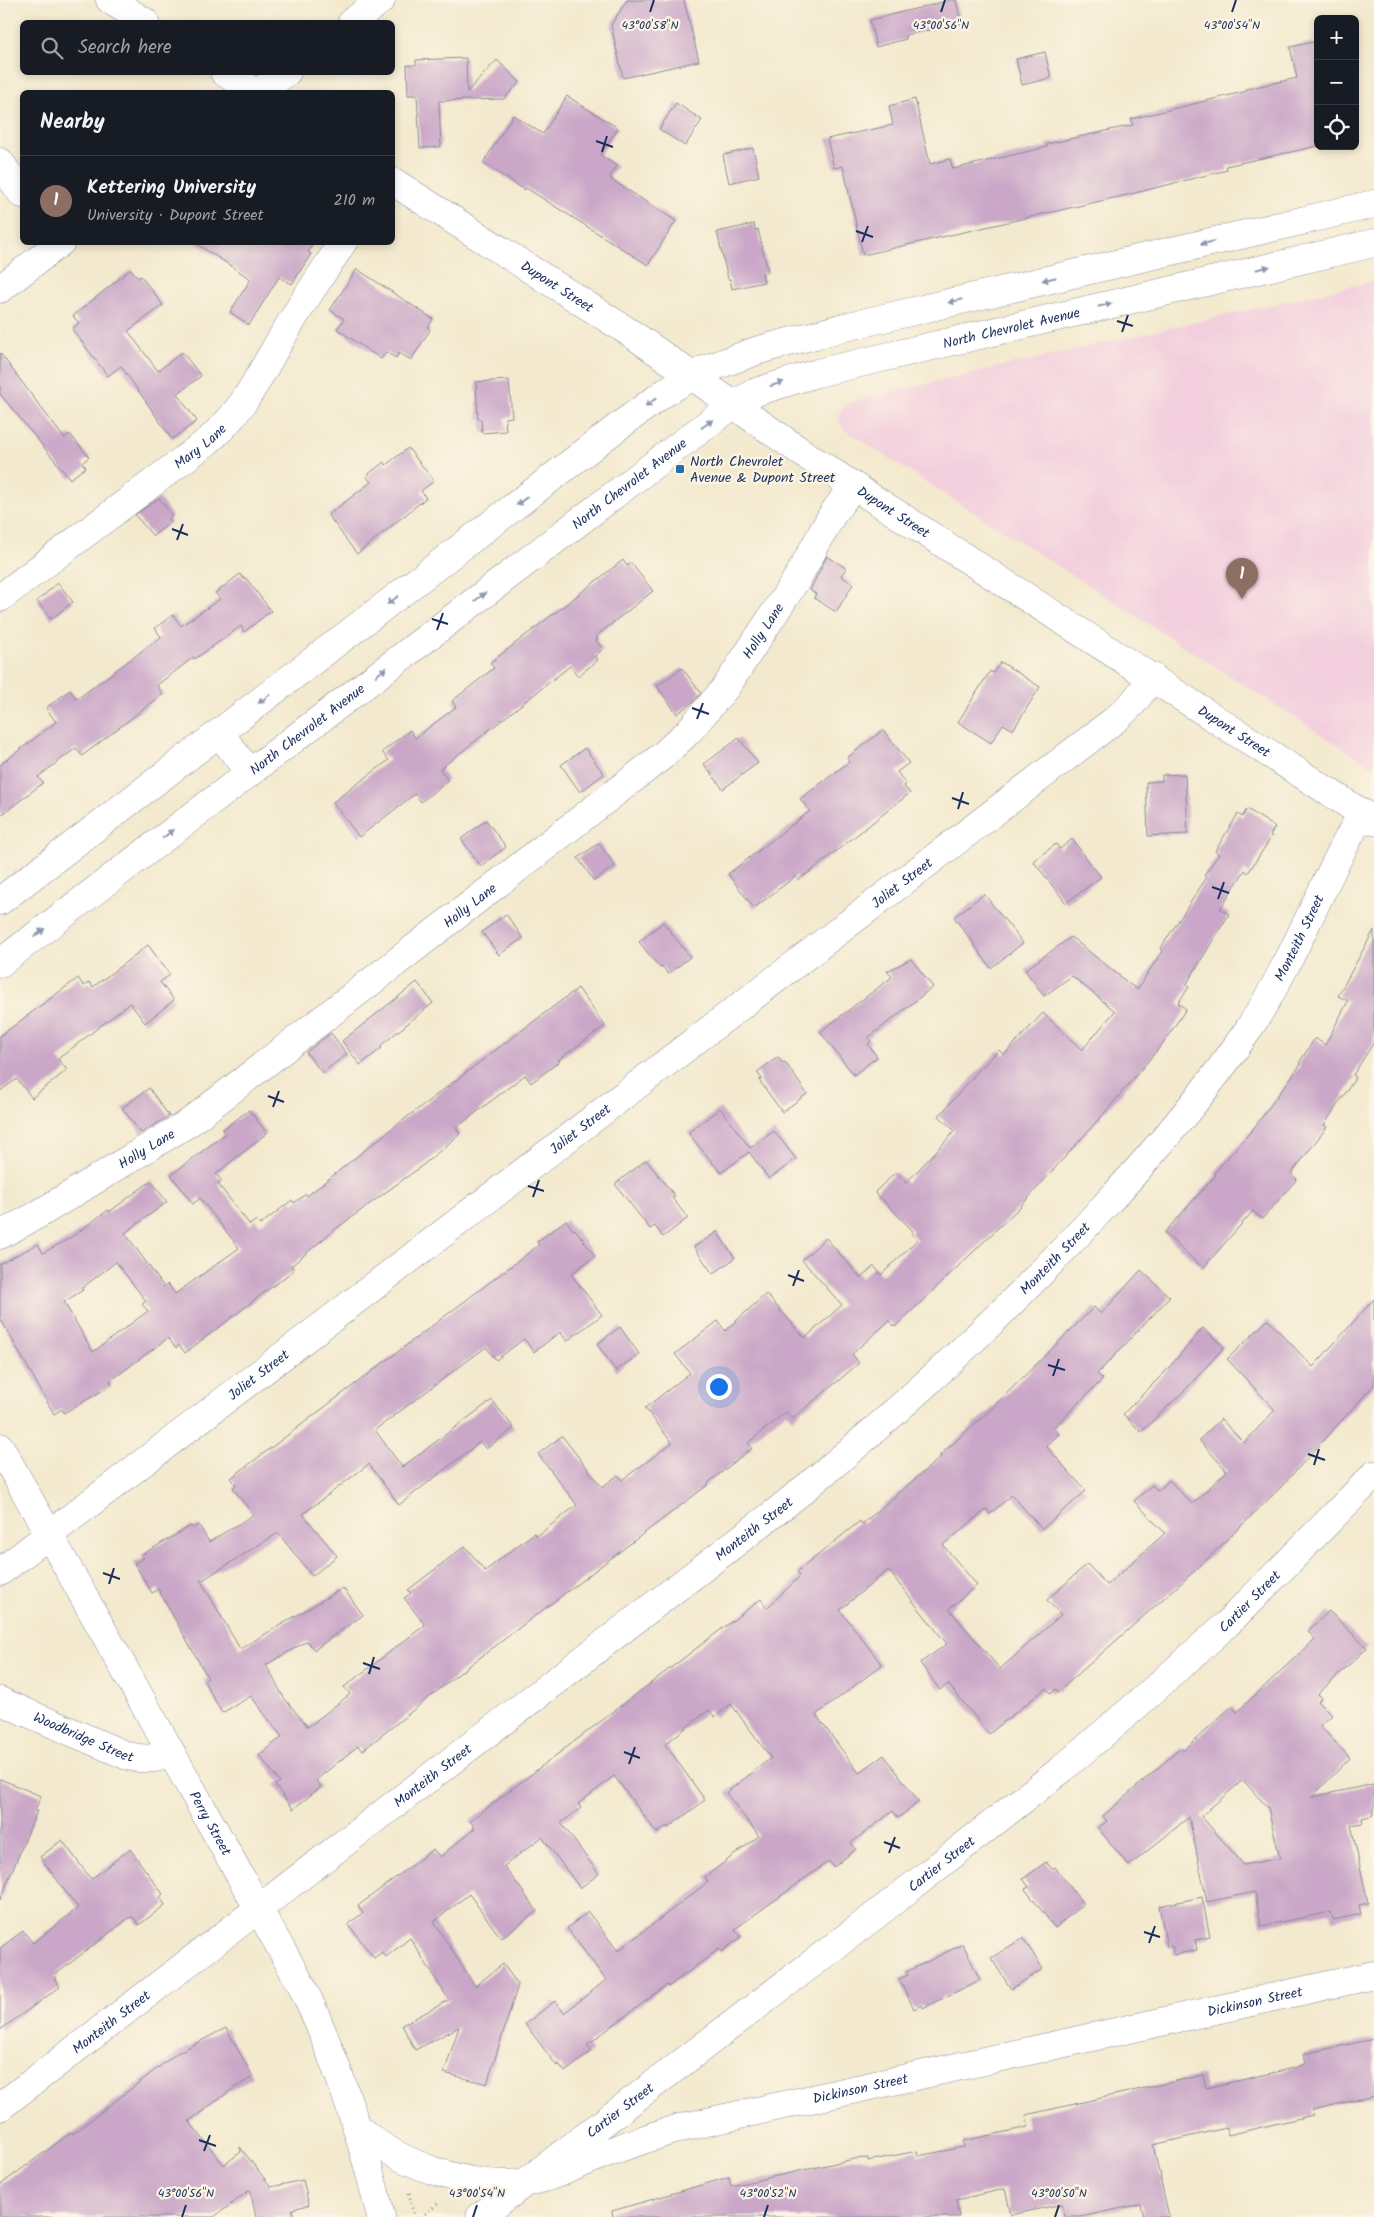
<!DOCTYPE html>
<meta charset="utf-8">
<style>
:root{--surface:#171b24;--page:#20242c;--text:#f1f3f6;--muted:#9ea1a6;--line:#363941;--accent:#8c9099}
body{margin:0;font-family:Kalam,sans-serif;background:var(--page);color:var(--text)}
.controls{position:absolute;right:15px;top:15px;display:grid;overflow:hidden;border-radius:8px;box-shadow:0 2px 8px #0003}
.controls button{width:45px;height:45px;display:grid;place-items:center;padding:0;border:0;border-bottom:1px solid var(--line);background:var(--surface);color:var(--text);font:25px sans-serif}
.you{position:absolute;left:718px;top:1386px;width:18px;height:18px;margin:-12px;border:4px solid #fff;border-radius:50%;background:#1a73e8;box-shadow:0 0 0 8px #1a73e833}
.badge{display:grid;place-items:center;width:32px;height:32px;border-radius:50%;background:var(--accent);color:#fff;font-size:16px;font-weight:700}
.pin{position:absolute;translate:-50% -41px;filter:drop-shadow(0 1px 2px #0008)}
.pin::after{content:'';position:absolute;top:26px;width:18px;height:15px;background:inherit;clip-path:polygon(0 0,100% 0,50% 100%)}
.list{margin:0;padding:0;list-style:none}
h2{display:flex;justify-content:space-between;align-items:center;height:65px;margin:0;padding:0 20px;font-size:21px}
h2 small{font-size:16px;font-weight:400;color:var(--muted)}
.list li{display:grid;grid-template-columns:32px 1fr auto;gap:15px;align-items:center;box-sizing:border-box;height:90px;padding:0 20px;border-top:1px solid var(--line)}
.list b{display:block;font-size:19px;white-space:nowrap}
.list p{margin:0;font-size:16px;white-space:nowrap;color:var(--muted)}
.list em{font-size:16px;font-style:normal;color:var(--muted)}
.icon{flex:none;width:28px;height:28px;fill:none;stroke:currentColor;stroke-width:2;stroke-linecap:round;stroke-linejoin:round}
.map{position:relative;flex:none;width:1374px;height:2217px;overflow:hidden}
.search{position:absolute;background:var(--surface);box-shadow:0 2px 8px #0003;left:20px;top:20px;width:375px;height:55px;display:flex;align-items:center;gap:12px;box-sizing:border-box;padding:0 18px;border-radius:8px;color:var(--muted);font-size:19px}
.panel{position:absolute;background:var(--surface);box-shadow:0 2px 8px #0003;left:20px;top:90px;width:375px;height:155px;border-radius:8px}
.map>svg:first-child{display:block}
</style>
<div class="map">
<svg width="1374" height="2217" viewBox="0 0 1374 2217">
<rect width="100%" height="100%" fill="#fcf5e5"/>
<filter id="ink" filterUnits="userSpaceOnUse"><feTurbulence type="fractalNoise" baseFrequency=".02" numOctaves="2"/><feDisplacementMap in="SourceGraphic" scale="10" xChannelSelector="R" yChannelSelector="G"/><feConvolveMatrix kernelMatrix="1 2 1 2 8 2 1 2 1" color-interpolation-filters="sRGB"/></filter>
<filter id="wash" filterUnits="userSpaceOnUse"><feTurbulence type="fractalNoise" baseFrequency=".0096" numOctaves="4" result="noise"/><feDisplacementMap in="SourceGraphic" scale="20" xChannelSelector="R" yChannelSelector="G"/><feGaussianBlur stdDeviation="1.12" result="paint"/><feColorMatrix in="noise" values="0 0 0 0 0 0 0 0 0 0 0 0 0 0 0 0 0 1.4 0 .05"/><feComposite in="paint" operator="in"/></filter>
<g filter="url(#wash)">
<rect width="100%" height="100%" fill="#f3e9ce"/>
<polygon fill="#f3cfde" points="1374,281 1374,768 845,430 839,421 840,412 847,404 860,399"/>
<g id="blocks">
<g fill="#caa7c8" fill-rule="evenodd">
<polygon points="627,0 684,0 699,61 623,78 611,25"/>
<polygon points="951,0 956,0 961,23 905,35 906,39 876,47 870,20"/>
<polygon points="1313,42 1318,62 1318,146 1226,166 1227,170 1127,195 863,255 843,166 834,168 827,139 893,125 889,106 915,99 930,164 950,159 953,169 1047,147 1047,144 1133,125 1131,119 1247,91 1246,89 1297,78 1290,47"/>
<polygon points="1045,52 1051,78 1022,85 1016,59"/>
<polygon points="466,58 467,92 497,60 520,82 504,99 439,101 441,147 420,148 417,95 408,95 407,65 416,65 416,60"/>
<polygon points="567,96 618,128 600,155 617,166 610,176 612,180 676,221 648,265 526,188 525,190 483,163 513,115 543,134"/>
<polygon points="676,103 702,120 685,146 659,129"/>
<polygon points="753,148 759,176 729,183 723,155"/>
<polygon points="754,224 755,230 758,229 768,272 762,273 764,282 732,289 730,279 728,279 717,232"/>
<polygon points="194,242 314,242 308,252 311,254 292,284 279,277 249,325 230,312 251,279"/>
<polygon points="131,269 138,278 141,276 163,305 128,331 158,371 182,352 201,376 177,394 197,421 172,439 121,366 108,376 72,329 79,323 73,316"/>
<polygon points="357,269 433,319 428,328 430,330 411,360 399,353 396,358 386,352 381,359 337,329 344,319 330,310"/>
<polygon points="0,353 64,438 70,434 89,457 82,463 86,467 70,479 0,394"/>
<polygon points="509,380 512,417 505,418 506,431 482,433 481,419 478,419 476,382"/>
<polygon points="408,448 434,481 421,491 426,498 357,554 328,515 371,482 366,476 384,462 386,465"/>
<polygon points="159,498 172,516 169,519 171,522 153,536 135,515"/>
<polygon points="827,556 846,568 841,576 853,584 836,612 814,598 816,594 810,590"/>
<polygon points="623,560 627,566 631,563 653,591 596,636 598,639 596,640 603,649 595,656 598,660 578,676 570,666 440,769 448,780 421,802 415,794 359,837 333,802 389,760 382,752 410,730 415,738 456,707 452,701 494,668 490,663"/>
<polygon points="240,574 244,579 246,578 271,611 244,632 241,626 195,659 194,657 157,685 163,694 82,756 76,748 38,777 43,783 0,816 0,765 56,722 46,708 70,690 77,699 161,637 155,628 173,615 181,626 220,599 215,593"/>
<polygon points="58,583 73,602 51,619 37,601"/>
<polygon points="1001,662 1040,687 1013,730 1003,724 991,743 958,722 990,671 993,673"/>
<polygon points="682,668 701,693 693,702 677,714 657,686"/>
<polygon points="883,730 909,763 897,772 906,784 904,786 910,793 811,871 798,880 796,876 754,908 728,874 810,811 800,799 849,762 847,758"/>
<polygon points="739,738 758,763 723,789 704,764"/>
<polygon points="585,748 604,774 580,792 561,765"/>
<polygon points="1185,774 1188,834 1148,836 1146,782 1162,781 1162,775"/>
<polygon points="1247,809 1275,827 1270,835 1272,836 1248,873 1245,870 1220,909 1229,914 1186,985 1189,987 1178,1003 1186,1009 1164,1042 1108,1109 1021,1206 895,1327 889,1321 852,1354 859,1363 838,1381 792,1419 786,1412 748,1443 752,1448 708,1483 709,1484 461,1672 362,1751 358,1746 316,1780 321,1787 293,1809 275,1785 280,1782 259,1755 282,1737 251,1696 222,1713 204,1681 208,1678 158,1589 152,1593 134,1563 144,1558 141,1555 191,1526 193,1528 199,1525 209,1542 253,1515 233,1488 236,1485 231,1478 539,1245 537,1242 566,1220 573,1230 575,1229 595,1256 571,1274 602,1315 567,1341 560,1332 534,1352 524,1339 496,1360 486,1347 375,1430 402,1467 492,1400 514,1428 486,1449 480,1442 399,1505 369,1464 303,1514 337,1556 312,1576 278,1533 201,1581 240,1649 343,1588 363,1615 314,1650 307,1641 266,1665 284,1698 308,1727 350,1694 344,1687 425,1625 404,1598 411,1593 408,1590 465,1546 485,1571 534,1533 537,1536 577,1505 538,1454 562,1436 602,1487 618,1475 622,1480 672,1443 645,1408 690,1373 675,1354 718,1321 725,1331 766,1294 805,1338 842,1305 802,1260 826,1238 861,1278 874,1266 881,1275 917,1240 911,1233 913,1231 875,1192 896,1172 906,1183 955,1131 939,1116 979,1070 999,1050 1004,1055 1043,1013 1082,1050 1115,1011 1072,976 1044,996 1025,970 1071,937 1137,990 1162,951 1160,949 1207,877 1204,875 1219,854 1215,851 1238,814 1242,817"/>
<polygon points="486,820 506,847 481,866 461,839"/>
<polygon points="1072,839 1101,877 1066,903 1033,861 1056,844 1060,849"/>
<polygon points="599,843 615,866 594,881 578,858"/>
<polygon points="984,894 1023,943 991,968 954,917"/>
<polygon points="506,914 523,938 499,955 482,932"/>
<polygon points="663,922 690,957 668,974 662,966 660,968 639,942"/>
<polygon points="1374,930 1374,1042 1353,1075 1356,1077 1324,1125 1327,1127 1291,1174 1297,1179 1262,1219 1253,1211 1203,1268 1164,1233 1216,1175 1214,1173 1253,1129 1301,1064 1299,1063 1315,1038 1325,1045 1348,1001 1338,996"/>
<polygon points="148,945 170,975 160,982 174,1000 145,1023 130,1003 58,1059 67,1070 32,1098 17,1079 0,1091 0,1036 78,978 84,986 89,982 93,987"/>
<polygon points="911,959 933,987 868,1038 871,1042 868,1044 877,1057 854,1075 820,1032 892,977 887,971"/>
<polygon points="417,982 433,1003 380,1046 382,1048 360,1065 342,1041"/>
<path d="M578,988L605,1026L558,1060L560,1061L531,1083L525,1075L456,1128L460,1134L423,1165L334,1230L291,1266L294,1270L185,1353L179,1345L176,1348L168,1338L110,1381L112,1385L64,1413L62,1409L54,1414L0,1318V1264L38,1244L43,1253L70,1238L108,1210L109,1212L151,1181L167,1202L125,1233L164,1287L168,1284L175,1294L239,1248L200,1198L193,1204L171,1175L225,1134L222,1130L249,1110L267,1133L216,1174L222,1181L218,1184L250,1225L256,1220L260,1225L292,1200L294,1203L306,1194L307,1196L394,1127ZM116,1262L146,1301L142,1304L148,1311L93,1352L64,1302L83,1290L82,1288Z"/>
<polygon points="331,1033 347,1054 322,1073 306,1052"/>
<polygon points="778,1057 783,1063 785,1062 807,1094 782,1112 759,1080 762,1079 757,1072"/>
<polygon points="149,1088 169,1116 141,1133 122,1108"/>
<polygon points="720,1108 750,1148 774,1131 796,1159 769,1179 749,1152 721,1173 688,1133"/>
<polygon points="646,1160 675,1196 672,1198 688,1218 663,1237 655,1226 650,1229 615,1184"/>
<polygon points="717,1232 735,1258 713,1274 694,1247"/>
<polygon points="1141,1270 1170,1297 1097,1374 1103,1379 1053,1428 1059,1434 1046,1446 1086,1491 1042,1529 1012,1495 990,1514 987,1509 943,1545 977,1585 949,1609 1000,1669 1061,1615 1047,1600 1087,1564 1107,1585 1165,1533 1134,1501 1152,1485 1158,1491 1169,1480 1192,1504 1227,1471 1199,1440 1221,1419 1244,1443 1275,1410 1227,1359 1268,1320 1313,1367 1374,1299 1374,1385 1280,1488 1198,1568 1058,1692 1056,1689 1051,1694 1046,1688 989,1734 948,1684 940,1690 920,1663 947,1644 888,1570 840,1610 882,1665 816,1715 859,1773 884,1755 919,1802 898,1818 893,1811 851,1843 856,1849 834,1867 829,1861 735,1929 741,1937 721,1952 719,1949 668,1987 667,1985 587,2045 592,2051 565,2072 559,2064 557,2066 525,2024 555,2001 564,2013 606,1980 567,1928 588,1912 618,1951 708,1882 705,1877 759,1836 726,1793 771,1758 731,1704 715,1717 709,1710 665,1744 705,1800 668,1828 667,1826 657,1833 614,1776 578,1804 581,1808 561,1823 599,1874 580,1888 542,1837 504,1866 537,1911 501,1938 469,1894 434,1922 475,1986 503,1964 518,1985 487,2084 444,2073 459,2027 415,2050 402,2025 449,2000 410,1938 386,1957 382,1952 374,1958 348,1924 363,1913 358,1906 433,1849 440,1857 475,1828 470,1821 761,1599 767,1608 800,1576 797,1572 860,1521 862,1524 941,1457 940,1455 987,1413 1094,1307 1101,1314"/>
<polygon points="620,1327 639,1354 616,1371 597,1344"/>
<polygon points="1203,1328 1224,1347 1185,1390 1141,1432 1123,1414 1165,1372"/>
<path d="M1329,1611L1367,1648L1318,1694L1322,1698L1318,1701L1332,1715L1320,1726L1350,1758L1312,1797L1374,1784V1815L1362,1818L1363,1823L1351,1825L1368,1903L1359,1905L1361,1914L1333,1920L1331,1912L1261,1926L1255,1892L1207,1902L1189,1817L1129,1866L1098,1828L1107,1821L1103,1816L1181,1748L1183,1751L1232,1706L1237,1712L1315,1639L1308,1631ZM1243,1780L1268,1808L1280,1858L1244,1865L1201,1816Z"/>
<polygon points="0,1779 41,1796 35,1811 37,1811 0,1900"/>
<polygon points="62,1840 91,1879 130,1849 163,1894 160,1897 165,1905 139,1925 133,1917 129,1918 56,1974 57,1976 54,1978 60,1987 0,2030 0,1948 23,1931 33,1943 78,1908 40,1857"/>
<polygon points="1046,1862 1052,1869 1055,1867 1083,1904 1055,1928 1025,1889 1029,1887 1023,1879"/>
<polygon points="1202,1897 1210,1937 1195,1940 1197,1950 1174,1955 1172,1946 1167,1947 1159,1906"/>
<polygon points="1023,1938 1043,1969 1011,1989 991,1958"/>
<polygon points="963,1944 980,1980 923,2008 922,2005 914,2009 899,1979 908,1975 906,1972"/>
<polygon points="226,2028 253,2077 234,2088 189,2121 224,2165 241,2152 240,2147 271,2187 303,2180 309,2205 292,2209 294,2217 256,2217 250,2190 214,2217 0,2217 0,2185 72,2132 73,2134 177,2053"/>
<polygon points="1374,2039 1374,2096 1312,2110 1313,2115 1228,2135 1226,2128 1153,2145 1169,2217 1144,2217 1141,2204 1080,2217 1065,2217 1062,2204 1011,2215 1005,2189 956,2200 959,2217 613,2217 612,2211 729,2177 731,2186 854,2159 868,2158 868,2161 917,2151 918,2156 964,2147 963,2141 1028,2127 1026,2115 1203,2075 1206,2088 1294,2068 1305,2064 1303,2054"/>
</g>
</g>
</g>
<g filter="url(#ink)">
<use href="#blocks" fill-opacity="0" stroke="#878c96" stroke-width="1"/>
<g fill="none" stroke-linecap="round" stroke-linejoin="round">
<defs>
<g id="minor">
<polyline points="110,0 145,22"/>
<polyline points="352,22 381,0"/>
<polyline points="224,72 254,92"/>
<polyline points="259,92 287,72"/>
<polyline points="0,162 22,194"/>
<path id="s1" d="M392,181L632,334L807,456L1374,821"/>
<polyline points="0,289 61,242"/>
<path id="s2" d="M0,598L208,441C246,408 256,380 281,339C300,306 322,274 343,242"/>
<polyline points="220,733 249,773"/>
<polyline points="0,901 619,426 667,391 704,370 759,350 841,328 1374,204"/>
<path id="s3" d="M0,963L681,444L733,405L756,392L817,373L1374,243"/>
<path id="s4" d="M0,1235L39,1214L190,1122L661,757L689,731L726,687L798,577L832,515L853,486"/>
<path id="s5" d="M0,1447L303,1988C338,2063 362,2137 381,2217"/>
<path id="s6" d="M0,1572L1116,719L1133,703L1153,677"/>
<path id="s7" d="M0,1701L125,1755C142,1760 154,1760 171,1753"/>
<path id="s8" d="M0,2107L777,1511C891,1420 999,1320 1099,1212C1152,1155 1204,1095 1248,1030C1294,961 1321,884 1362,813"/>
<path id="s9" d="M359,2129C398,2164 473,2191 526,2182C552,2178 577,2165 601,2155C627,2145 653,2136 680,2128L1374,1975"/>
<path id="s10" d="M480,2217L886,1907L1062,1769L1139,1703L1227,1624L1374,1475"/>
</g>
</defs>
<use href="#minor" stroke="#878c96" stroke-width="29"/>
<g stroke="#878c96" stroke-width="3" stroke-dasharray="1 4" stroke-linecap="butt">
<polyline points="409,2193 414,2217"/>
<polyline points="421,2217 440,2202"/>
</g>
<use href="#minor" stroke="#fff" stroke-width="28"/>
</g>
<defs><path id="oneway-solid" d="M-6-.8H1V-3.2L6.5 0L1 3.2V.8H-6Z" transform="scale(1.25)"/></defs>
<g fill="#8d97ae">
<use href="#oneway-solid" transform="translate(1207 243) rotate(167)"/>
<use href="#oneway-solid" transform="translate(1263 268) rotate(-13)"/>
<use href="#oneway-solid" transform="translate(1049 279) rotate(167)"/>
<use href="#oneway-solid" transform="translate(955 301) rotate(166)"/>
<use href="#oneway-solid" transform="translate(1105 305) rotate(-13)"/>
<use href="#oneway-solid" transform="translate(777 384) rotate(-18)"/>
<use href="#oneway-solid" transform="translate(651 402) rotate(144)"/>
<use href="#oneway-solid" transform="translate(707 424) rotate(-35)"/>
<use href="#oneway-solid" transform="translate(522 501) rotate(142)"/>
<use href="#oneway-solid" transform="translate(480 597) rotate(-37)"/>
<use href="#oneway-solid" transform="translate(393 600) rotate(143)"/>
<use href="#oneway-solid" transform="translate(381 672) rotate(-37)"/>
<use href="#oneway-solid" transform="translate(264 699) rotate(143)"/>
<use href="#oneway-solid" transform="translate(168 834) rotate(-37)"/>
<use href="#oneway-solid" transform="translate(39 933) rotate(-37)"/>
</g>
</g>
<path fill="none" stroke="#1b2f5e" stroke-width="2" d="M650,12L654,0M941,12L945,0M1232,12L1236,0M596,141L613,147M602,152L607,136M856,231L873,237M862,242L868,226M1117,321L1133,326M1122,332L1128,315M172,529L188,535M177,540L183,524M432,619L448,624M437,630L443,613M692,708L709,714M697,719L703,703M952,798L969,804M958,809L963,792M1212,887L1229,893M1218,899L1224,882M268,1096L284,1102M273,1107L279,1091M528,1186L544,1191M533,1197L539,1180M788,1275L804,1281M793,1286L799,1270M1048,1365L1065,1370M1053,1376L1059,1359M1308,1454L1325,1460M1314,1465L1319,1449M103,1573L120,1579M109,1584L114,1568M363,1663L380,1669M369,1674L374,1657M624,1752L640,1758M629,1764L635,1747M884,1842L900,1848M889,1853L895,1837M1144,1932L1160,1937M1149,1943L1155,1926M199,2140L216,2146M204,2151L210,2135M182,2217L186,2205M473,2217L477,2205M764,2217L768,2205M1055,2217L1059,2205"/>
<rect fill="#1f6fb2" stroke="#fcf5e5" stroke-width="2" x="675" y="464" width="10" height="10" rx="2.5"/>
<g text-anchor="middle" stroke-width="4.5" stroke-linejoin="round" paint-order="stroke">
<g font-size="14" fill="#1b2f5e" stroke="#fcf5e5">
<text dy="5" stroke="none"><textPath href="#s1" startOffset="196">Dupont Street</textPath></text>
<text dy="5" stroke="none"><textPath href="#s3" startOffset="1211">North Chevrolet Avenue</textPath></text>
<text dy="5" stroke="none"><textPath href="#s2" startOffset="251">Mary Lane</textPath></text>
<text dy="5" stroke="none"><textPath href="#s3" startOffset="791">North Chevrolet Avenue</textPath></text>
<text dy="5" stroke="none"><textPath href="#s1" startOffset="601">Dupont Street</textPath></text>
<text dy="5" stroke="none"><textPath href="#s4" startOffset="980">Holly Lane</textPath></text>
<text dy="5" stroke="none"><textPath href="#s3" startOffset="386">North Chevrolet Avenue</textPath></text>
<text dy="5" stroke="none"><textPath href="#s1" startOffset="1006">Dupont Street</textPath></text>
<text dy="5" stroke="none"><textPath href="#s6" startOffset="1135">Joliet Street</textPath></text>
<text dy="5" stroke="none"><textPath href="#s4" startOffset="575">Holly Lane</textPath></text>
<text dy="5" stroke="none"><textPath href="#s8" startOffset="1760">Monteith Street</textPath></text>
<text dy="5" stroke="none"><textPath href="#s6" startOffset="730">Joliet Street</textPath></text>
<text dy="5" stroke="none"><textPath href="#s4" startOffset="170">Holly Lane</textPath></text>
<text dy="5" stroke="none"><textPath href="#s8" startOffset="1355">Monteith Street</textPath></text>
<text dy="5" stroke="none"><textPath href="#s6" startOffset="325">Joliet Street</textPath></text>
<text dy="5" stroke="none"><textPath href="#s8" startOffset="950">Monteith Street</textPath></text>
<text dy="5" stroke="none"><textPath href="#s10" startOffset="986">Cartier Street</textPath></text>
<text dy="5" stroke="none"><textPath href="#s7" startOffset="91">Woodbridge Street</textPath></text>
<text dy="5" stroke="none"><textPath href="#s8" startOffset="545">Monteith Street</textPath></text>
<text dy="5" stroke="none"><textPath href="#s5" startOffset="431">Perry Street</textPath></text>
<text dy="5" stroke="none"><textPath href="#s10" startOffset="581">Cartier Street</textPath></text>
<text dy="5" stroke="none"><textPath href="#s9" startOffset="932">Dickinson Street</textPath></text>
<text dy="5" stroke="none"><textPath href="#s8" startOffset="140">Monteith Street</textPath></text>
<text dy="5" stroke="none"><textPath href="#s9" startOffset="528">Dickinson Street</textPath></text>
<text dy="5" stroke="none"><textPath href="#s10" startOffset="176">Cartier Street</textPath></text>
</g>
<g font-size="14" fill="#1b2f5e" stroke="#fcf5e5" text-anchor="start">
<text x="690" y="466">North Chevrolet<tspan x="690" dy="16">Avenue &amp; Dupont Street</tspan></text>
</g>
</g>
<g font-size="12" text-anchor="middle" fill="#1b2f5e" stroke="#fcf5e5" stroke-width="4.5" stroke-linejoin="round" paint-order="stroke">
<text x="650" y="29">43°00'58"N</text>
<text x="941" y="29">43°00'56"N</text>
<text x="1232" y="29">43°00'54"N</text>
<text x="186" y="2197">43°00'56"N</text>
<text x="477" y="2197">43°00'54"N</text>
<text x="768" y="2197">43°00'52"N</text>
<text x="1059" y="2197">43°00'50"N</text>
</g>
</svg>
<div class="controls">
<button>+</button>
<button>−</button>
<button><svg class="icon" aria-label="locate" viewBox="0 0 24 24"><circle cx="12" cy="12" r="6"/><path d="M12 2v4M12 18v4M2 12h4M18 12h4"/></svg></button>
</div>
<div class="you"></div>
<div class="pin badge" style="left:1242px;top:599px;background:#8d6e63">1</div>
<div class="search"><svg class="icon" aria-label="search" viewBox="0 0 24 24"><circle cx="10" cy="10" r="6"/><path d="M15 15l6 6"/></svg>Search here</div>
<section class="panel">
<h2>Nearby<small></small></h2>
<ul class="list">
<li><span class="badge" style="background:#8d6e63">1</span><div><b>Kettering University</b><p>University · Dupont Street</p></div><em>210 m</em></li>
</ul>
</section>
</div>
